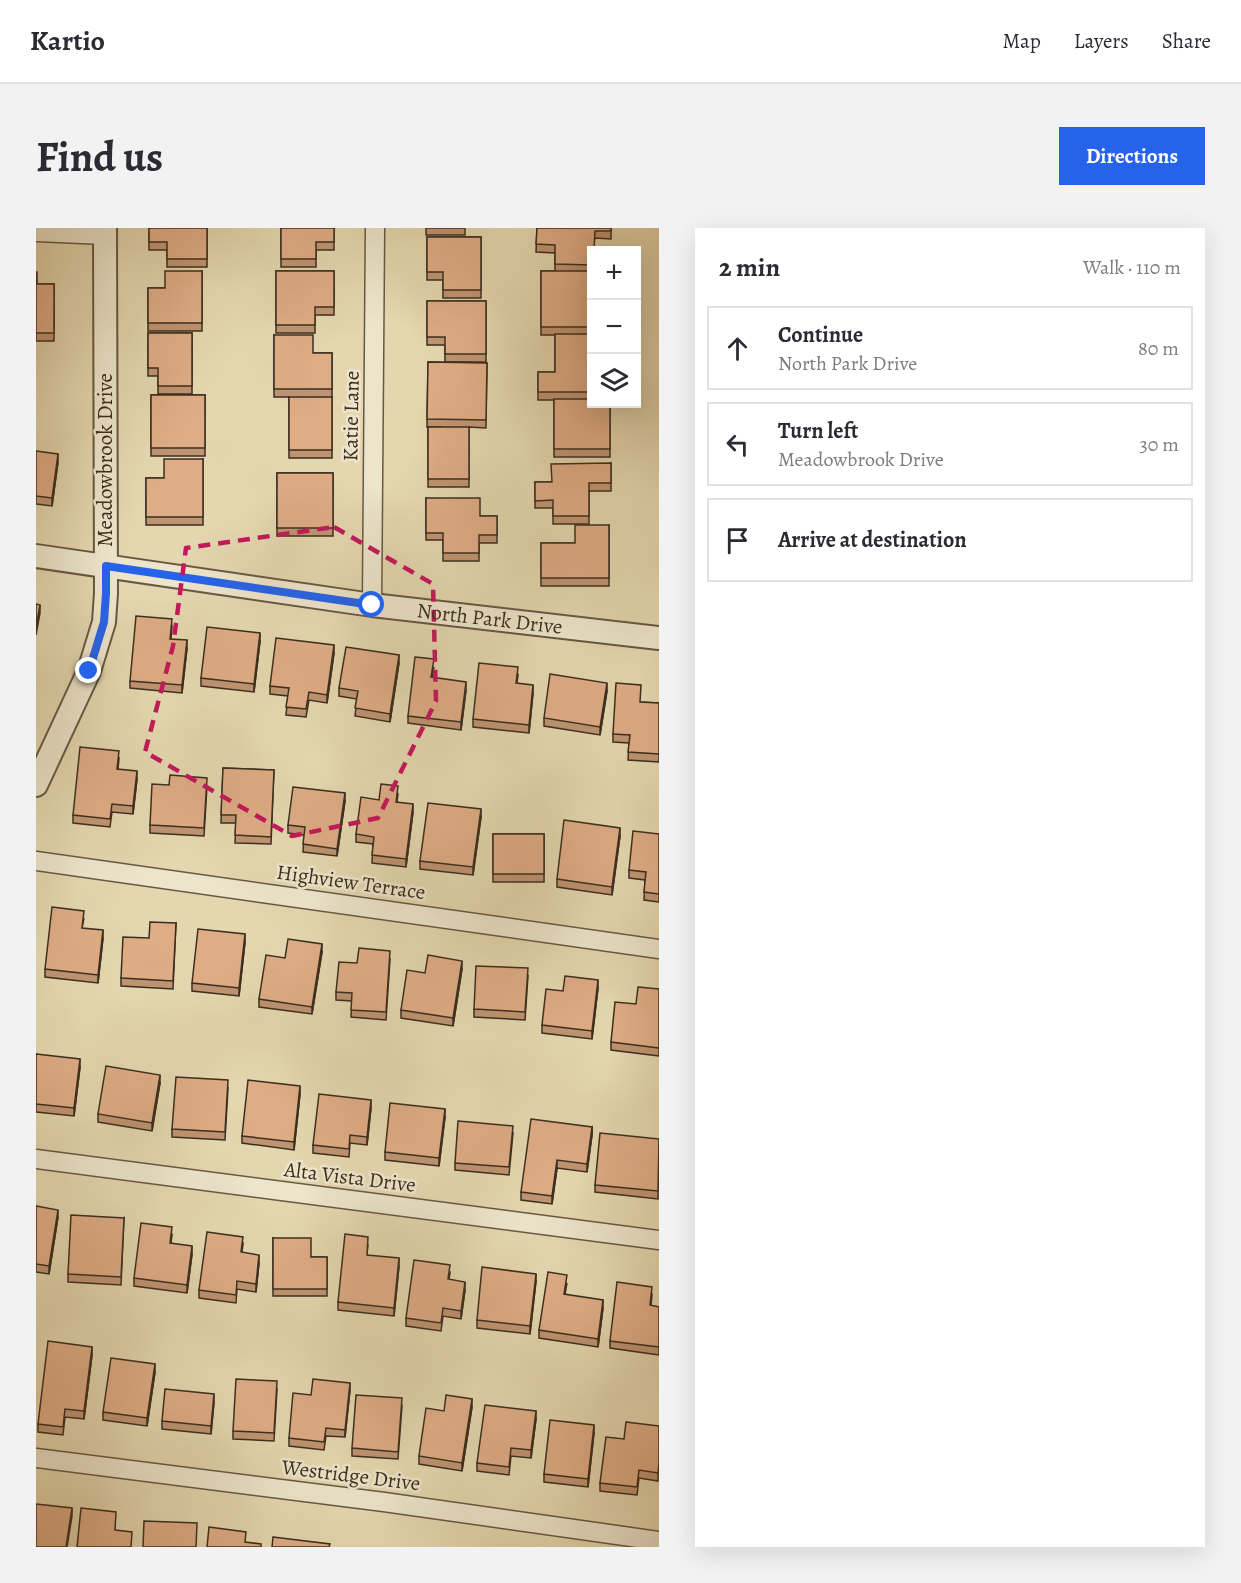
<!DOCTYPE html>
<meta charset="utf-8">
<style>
:root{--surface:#fff;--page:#f2f2f3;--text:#2b2b33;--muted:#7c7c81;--line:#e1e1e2;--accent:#2563eb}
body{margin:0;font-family:Alegreya,serif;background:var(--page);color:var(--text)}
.controls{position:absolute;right:18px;top:18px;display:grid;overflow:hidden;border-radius:0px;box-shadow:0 6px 24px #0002}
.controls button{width:54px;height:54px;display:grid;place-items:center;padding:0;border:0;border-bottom:2px solid var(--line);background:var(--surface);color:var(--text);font:30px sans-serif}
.stop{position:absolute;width:18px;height:18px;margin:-14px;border:4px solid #2563eb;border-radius:50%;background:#fff}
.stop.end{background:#2563eb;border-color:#fff;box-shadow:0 2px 6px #0008}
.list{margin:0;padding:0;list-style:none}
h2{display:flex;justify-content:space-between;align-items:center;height:78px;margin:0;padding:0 24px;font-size:26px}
h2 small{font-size:20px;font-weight:400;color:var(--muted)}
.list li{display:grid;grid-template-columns:39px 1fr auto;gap:18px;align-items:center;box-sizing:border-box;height:84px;margin:0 12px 12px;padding:0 12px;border:2px solid var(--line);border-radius:0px}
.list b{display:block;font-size:22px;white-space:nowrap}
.list p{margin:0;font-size:20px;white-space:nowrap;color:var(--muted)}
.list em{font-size:20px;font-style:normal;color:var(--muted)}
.icon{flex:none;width:33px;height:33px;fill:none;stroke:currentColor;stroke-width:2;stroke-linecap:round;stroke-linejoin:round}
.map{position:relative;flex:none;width:623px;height:1319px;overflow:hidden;border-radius:0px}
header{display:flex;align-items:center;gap:36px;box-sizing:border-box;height:84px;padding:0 30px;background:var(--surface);border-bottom:2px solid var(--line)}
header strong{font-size:28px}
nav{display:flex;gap:33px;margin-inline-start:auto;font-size:21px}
.intro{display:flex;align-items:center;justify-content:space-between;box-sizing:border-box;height:144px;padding:0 36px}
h1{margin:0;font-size:42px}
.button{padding:15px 27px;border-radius:0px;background:var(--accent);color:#fff;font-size:21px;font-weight:700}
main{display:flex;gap:36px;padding:0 36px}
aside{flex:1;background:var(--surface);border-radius:0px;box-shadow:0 6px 24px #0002}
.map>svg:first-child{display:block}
</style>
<header>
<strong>Kartio</strong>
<nav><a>Map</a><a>Layers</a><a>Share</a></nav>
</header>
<div class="intro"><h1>Find us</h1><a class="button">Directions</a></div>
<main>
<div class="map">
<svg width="623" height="1319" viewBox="0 0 623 1319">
<rect width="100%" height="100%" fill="#e4d7af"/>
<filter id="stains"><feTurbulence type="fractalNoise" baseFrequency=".00333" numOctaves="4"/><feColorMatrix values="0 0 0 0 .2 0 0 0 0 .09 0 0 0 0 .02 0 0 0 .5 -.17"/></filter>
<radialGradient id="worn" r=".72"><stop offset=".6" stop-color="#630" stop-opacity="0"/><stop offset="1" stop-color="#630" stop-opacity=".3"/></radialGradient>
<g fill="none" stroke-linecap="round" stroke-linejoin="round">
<defs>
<g id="minor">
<polyline points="0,4 69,7"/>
<polyline points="336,377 339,0"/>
<polyline points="0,633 623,721"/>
<polyline points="0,931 623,1012"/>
<polyline points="0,1230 348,1274 623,1313"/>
</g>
<g id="tertiary">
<path id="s1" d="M0,328L336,377L623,410"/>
<polyline points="0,557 53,443 68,394 70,365 69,0"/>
</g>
</defs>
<use href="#minor" stroke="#665843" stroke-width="21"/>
<use href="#tertiary" stroke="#665843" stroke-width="26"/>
<use href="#minor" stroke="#ede5cb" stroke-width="18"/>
<use href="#tertiary" stroke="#ede5cb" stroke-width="22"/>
</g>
<g fill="#bf9472" stroke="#3c2e1f" stroke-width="1.5">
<polygon points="113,0 171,0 171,39 131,39 131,22 113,22"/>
<polygon points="245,0 298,0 298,22 280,22 280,39 245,39"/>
<rect x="390" y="0" width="39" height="7"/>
<polygon points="501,0 575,0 575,11 559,10 555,22 555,176 574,176 574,229 518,229 518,172 502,172 502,144 519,144 519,107 505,107 505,43 519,43 519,25 500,24"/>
<polygon points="391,9 445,9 445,70 407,70 407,52 391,52"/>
<polygon points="166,43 166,103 112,103 112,60 129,60"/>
<polygon points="240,43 298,43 298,87 279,87 279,105 240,105"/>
<polygon points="0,44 1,56 18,56 18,113 0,113"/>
<polygon points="391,73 450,73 450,134 409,134 409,117 391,117"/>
<polygon points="112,105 156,105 156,166 122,166 122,148 112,148"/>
<polygon points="238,107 277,125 296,125 296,230 253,230 253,169 238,169"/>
<polygon points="392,134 451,135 450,200 433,199 433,259 392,259 392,199 406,199 391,199"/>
<rect x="115" y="167" width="54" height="61"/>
<polygon points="0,223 22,234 16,278 0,276"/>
<polygon points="167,231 167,297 110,297 110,250 128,250"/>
<polygon points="575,235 575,263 553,263 553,296 517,296 517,280 499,280 499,254 516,254"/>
<rect x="241" y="245" width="56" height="63"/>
<polygon points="390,270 444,288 461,288 461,315 443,315 443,333 407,333 407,312 390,312"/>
<polygon points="573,297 573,358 505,358 505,315 539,315"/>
<polygon points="136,399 135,411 151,420 146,465 94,460 94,453"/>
<polygon points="224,413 218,464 165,458 165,450"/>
<polygon points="298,425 291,475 273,472 270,489 250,487 252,468 234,466 234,458"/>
<polygon points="363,435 354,494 319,488 321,471 303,468 303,460"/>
<polygon points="398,439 396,449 430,462 425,502 372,495 372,488"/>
<polygon points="482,447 481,455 497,465 493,505 437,499 437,491"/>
<polygon points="571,463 564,507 508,498 508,490"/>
<polygon points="604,474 623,475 623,534 592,532 593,515 577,514 577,506"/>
<polygon points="83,531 82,541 101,551 97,586 76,584 74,599 37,595 37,587"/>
<polygon points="187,540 238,542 235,616 199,615 200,595 185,595"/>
<polygon points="133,557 171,558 168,608 114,605 114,597"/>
<polygon points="362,566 361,574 377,584 370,639 336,635 337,616 320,614 320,606 343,572"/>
<polygon points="309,573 301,628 267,624 268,607 252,605 252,597"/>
<polygon points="445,589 437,647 384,641 384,633"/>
<rect x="457" y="606" width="51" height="48"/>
<polygon points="623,606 623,674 608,672 609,652 593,650 593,642"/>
<polygon points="584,608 576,667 521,659 521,651"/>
<polygon points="48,690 46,700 67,710 62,755 9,749 9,741"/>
<polygon points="140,695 137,761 85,758 85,750 113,710"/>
<polygon points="209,714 203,768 156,763 156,755"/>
<polygon points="286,724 276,786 223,779 223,771 249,730"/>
<polygon points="354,731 350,792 315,789 316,773 300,772 300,764 321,735"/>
<polygon points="426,741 417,798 365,790 365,782 389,745"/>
<polygon points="492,748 489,792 438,789 438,781"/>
<polygon points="562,760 556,811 506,805 506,797"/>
<polygon points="623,761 623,828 575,822 575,814 600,776"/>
<polygon points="0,826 44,839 38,888 0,884"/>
<polygon points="124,855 116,903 62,894 62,886"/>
<polygon points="192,860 189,912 136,909 136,901"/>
<polygon points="264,866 258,922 206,915 206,908"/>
<polygon points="335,880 331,917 314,915 313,929 277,925 277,917"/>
<polygon points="409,889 403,938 349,932 349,924"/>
<polygon points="556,899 556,907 551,944 521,940 516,976 485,972 485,964"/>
<polygon points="477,905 473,947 419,942 419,935"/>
<polygon points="623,911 622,971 559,964 559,957"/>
<polygon points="0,978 22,989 13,1046 0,1044"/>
<polygon points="88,990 85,1057 32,1054 32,1046"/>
<polygon points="136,1007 135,1015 156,1026 151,1065 98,1058 98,1050"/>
<polygon points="237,1010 275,1029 291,1029 291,1068 237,1068"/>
<polygon points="207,1016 206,1024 223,1035 220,1064 201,1061 200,1075 163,1070 163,1062"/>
<polygon points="332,1016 331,1027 363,1038 358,1088 302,1082 302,1074"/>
<polygon points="414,1045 413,1051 429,1062 425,1091 407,1088 405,1103 370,1098 370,1090"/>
<polygon points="500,1053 494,1106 441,1100 441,1092"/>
<polygon points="531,1055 529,1066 567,1080 562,1119 503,1110 503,1102"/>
<polygon points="616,1067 615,1078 623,1079 623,1127 574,1120 574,1113"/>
<polygon points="56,1127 48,1191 29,1189 27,1207 2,1204 2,1196"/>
<polygon points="119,1144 111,1198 67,1192 67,1184"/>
<polygon points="241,1161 238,1213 197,1211 197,1203"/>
<polygon points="314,1162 309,1209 290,1208 288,1222 253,1218 253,1210 275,1167"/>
<polygon points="178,1174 175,1206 126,1201 126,1193"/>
<polygon points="366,1178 362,1231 316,1228 316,1220"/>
<polygon points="436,1179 426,1243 383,1236 383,1228 408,1183"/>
<polygon points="500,1191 495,1230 475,1228 473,1247 441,1243 441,1235"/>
<polygon points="623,1198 622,1253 603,1250 601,1267 564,1263 564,1255 588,1211"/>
<polygon points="558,1205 552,1259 508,1254 508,1246"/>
</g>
<g fill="#9b785d" stroke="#3c2e1f" stroke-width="1.5">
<polygon points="22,226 22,234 16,278 16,270"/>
<polygon points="4,377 4,385 0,407 0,399"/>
<polygon points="224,405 224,413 218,464 218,456"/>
<polygon points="151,412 151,420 146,465 146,457"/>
<polygon points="298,417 298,425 291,475 291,467"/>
<polygon points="363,427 363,435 354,494 354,486"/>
<polygon points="430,454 430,462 425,502 425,494"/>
<polygon points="571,455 571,463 564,507 564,499"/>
<polygon points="497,457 497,465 493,505 493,497"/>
<polygon points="101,543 101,551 97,586 97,578"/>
<polygon points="309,565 309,573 301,628 301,621"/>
<polygon points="377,576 377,584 370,639 370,631"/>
<polygon points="445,581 445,589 437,647 437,639"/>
<polygon points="584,600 584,608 576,667 576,659"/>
<polygon points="67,702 67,710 62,755 62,747"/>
<polygon points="209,706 209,714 203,768 203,760"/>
<polygon points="286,716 286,724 276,786 276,779"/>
<polygon points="426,733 426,741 417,798 417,790"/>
<polygon points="562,752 562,760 556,811 556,803"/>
<polygon points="44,831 44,839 38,888 38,880"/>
<polygon points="124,847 124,855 116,903 116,895"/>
<polygon points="264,858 264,866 258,922 258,914"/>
<polygon points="335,872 335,880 331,917 331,909"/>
<polygon points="409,881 409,889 403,938 403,930"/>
<polygon points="556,899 556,907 551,944 551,936"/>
<polygon points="521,932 521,940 516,976 516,968"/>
<polygon points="22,982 22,989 13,1046 13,1038"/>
<polygon points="156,1018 156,1026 151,1065 151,1057"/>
<polygon points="223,1027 223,1035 220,1064 220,1056"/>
<polygon points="363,1030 363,1038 358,1088 358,1080"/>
<polygon points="500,1046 500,1053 494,1106 494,1098"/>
<polygon points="429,1054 429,1062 425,1091 425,1083"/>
<polygon points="567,1072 567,1080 562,1119 562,1111"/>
<polygon points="56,1119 56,1127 48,1191 48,1183"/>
<polygon points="119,1136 119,1144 111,1198 111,1190"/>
<polygon points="314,1155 314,1162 309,1209 309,1202"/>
<polygon points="178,1166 178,1174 175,1206 175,1198"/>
<polygon points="436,1171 436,1179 426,1243 426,1235"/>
<polygon points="500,1183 500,1191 495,1230 495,1222"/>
<polygon points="558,1197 558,1205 552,1259 552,1251"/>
<polygon points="36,1280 36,1288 31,1319 30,1319"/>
</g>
<g fill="#deac85" stroke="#3c2e1f" stroke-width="1.5">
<polygon points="113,0 171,0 171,31 131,31 131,14 113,14"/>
<polygon points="245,0 298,0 298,14 280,14 280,31 245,31"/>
<polygon points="501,0 575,0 575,3 559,3 558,22 555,22 555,37 519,36 519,17 500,16"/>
<polygon points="391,9 445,9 445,62 407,62 407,44 391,44"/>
<polygon points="129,43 166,43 166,95 112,95 112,60 129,60"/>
<polygon points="240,43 298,43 298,79 279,79 279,97 240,97"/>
<rect x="505" y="43" width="50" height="56"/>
<polygon points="0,44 1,44 1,56 18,56 18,105 0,105"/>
<polygon points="391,73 450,73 450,126 409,126 409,109 391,109"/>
<polygon points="112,105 156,105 156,158 122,158 122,140 112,140"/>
<polygon points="519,106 555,106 555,164 502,164 502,144 519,144"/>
<polygon points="238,107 277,107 277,125 296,125 296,161 238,161"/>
<polygon points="392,134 451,135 450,192 391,191"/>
<rect x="115" y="167" width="54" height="53"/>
<rect x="253" y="169" width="43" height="53"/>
<polygon points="518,171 555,171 555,176 574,176 574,221 518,221"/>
<rect x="392" y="199" width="41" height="52"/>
<polygon points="0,223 22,226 16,270 0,268"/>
<polygon points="128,231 167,231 167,289 110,289 110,250 128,250"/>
<polygon points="575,235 575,255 553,255 553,288 517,288 517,272 499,273 499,254 516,254 515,236"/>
<rect x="241" y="245" width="56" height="55"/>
<polygon points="390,270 444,270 444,288 461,288 461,307 443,307 443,325 407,325 407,305 390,305"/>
<polygon points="539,297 573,297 573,350 505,350 505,315 539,315"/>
<polygon points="0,376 4,377 0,399"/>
<polygon points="100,388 136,391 134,411 151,412 146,457 94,453"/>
<polygon points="171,399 224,405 218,456 165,450"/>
<polygon points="240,410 298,417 291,467 273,464 270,481 250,479 253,460 234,458"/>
<polygon points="310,419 363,427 354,486 319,480 322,463 303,460"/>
<polygon points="379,429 398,431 395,449 430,454 425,494 372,488"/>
<polygon points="443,435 482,439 480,455 497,457 493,497 437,491"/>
<polygon points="514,446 571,455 564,499 508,490"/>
<polygon points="580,455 605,457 604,474 623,475 623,526 592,524 594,507 577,506"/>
<polygon points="44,519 83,523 81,541 101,543 97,578 76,576 74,591 37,587"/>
<polygon points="187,540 238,542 235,609 199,607 200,587 185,587"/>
<polygon points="134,547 171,550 168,600 114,597 116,556 133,557"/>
<polygon points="345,556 362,558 360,574 377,576 370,631 336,627 338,609 320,606 325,569 343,572"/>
<polygon points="257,559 309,565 301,621 267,616 269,599 252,597"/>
<polygon points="392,575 445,581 437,639 384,633"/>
<polygon points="528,592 584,600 576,659 521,651"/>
<polygon points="597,603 623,606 623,666 608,664 610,644 593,642"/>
<rect x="457" y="606" width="51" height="40"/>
<polygon points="16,679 48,683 46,700 67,702 62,747 9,741"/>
<polygon points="114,694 140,695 137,753 85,750 87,709 113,710"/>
<polygon points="162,701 209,706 203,760 156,755"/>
<polygon points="252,711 286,716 276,779 223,771 230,727 249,730"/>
<polygon points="323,720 354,723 350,784 315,782 316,765 300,764 303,734 321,735"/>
<polygon points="392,727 426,733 417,790 365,782 371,742 389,745"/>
<polygon points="440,738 492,740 489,784 438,781"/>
<polygon points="529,748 562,752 556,803 506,797 510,761 527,763"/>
<polygon points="602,759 623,761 623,820 575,814 579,774 600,776"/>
<polygon points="0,826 44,831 38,880 0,876"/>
<polygon points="70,838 124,847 116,895 62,886"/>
<polygon points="140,849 192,852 189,904 136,901"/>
<polygon points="212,852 264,858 258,914 206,908"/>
<polygon points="283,866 335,872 331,909 314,907 313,921 277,917"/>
<polygon points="354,875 409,881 403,930 349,924"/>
<polygon points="495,891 556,899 551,936 521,932 516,968 485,964"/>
<polygon points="422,893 477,898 473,939 419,935"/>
<polygon points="564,905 623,911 622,963 559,957"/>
<polygon points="0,978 22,982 13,1038 0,1036"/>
<polygon points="35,987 88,990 85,1049 32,1046"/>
<polygon points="105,995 136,999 134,1015 156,1018 151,1057 98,1050"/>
<polygon points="171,1004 207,1009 205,1024 223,1027 220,1056 201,1053 200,1067 163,1062"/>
<polygon points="309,1006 332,1009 331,1027 363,1030 358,1080 302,1074"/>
<polygon points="237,1010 275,1010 275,1029 291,1029 291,1061 237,1061"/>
<polygon points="378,1032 414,1037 412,1051 429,1054 425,1083 407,1080 405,1095 370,1090"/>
<polygon points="446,1039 500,1046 494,1098 441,1092"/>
<polygon points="512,1044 531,1047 528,1066 567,1072 562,1111 503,1102"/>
<polygon points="581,1054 616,1059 614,1077 623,1079 623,1119 574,1113"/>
<polygon points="12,1113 56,1119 48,1183 29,1181 27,1199 2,1196"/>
<polygon points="75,1130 119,1136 111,1190 67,1184"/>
<polygon points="200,1151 241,1153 238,1205 197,1203"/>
<polygon points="277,1151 314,1155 309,1202 290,1200 288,1214 253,1210 257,1165 275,1167"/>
<polygon points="129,1161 178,1166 175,1198 126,1193"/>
<polygon points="320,1167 366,1170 362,1224 316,1220"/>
<polygon points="410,1167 436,1171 426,1235 383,1228 390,1180 408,1183"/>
<polygon points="449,1177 500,1183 495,1222 475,1220 473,1239 441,1235"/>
<polygon points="514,1192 558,1197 552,1251 508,1246"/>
<polygon points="590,1194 623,1198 623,1234 622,1245 603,1242 601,1259 564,1255 570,1209 588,1211"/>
<polygon points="0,1276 36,1280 30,1319 0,1319"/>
<polygon points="45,1280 80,1284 79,1302 96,1304 95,1319 41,1319"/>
<polygon points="108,1293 161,1295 160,1319 107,1319"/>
<polygon points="173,1299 210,1304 209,1314 225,1316 225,1319 171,1319"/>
<polygon points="237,1309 294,1316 293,1319 236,1319"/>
</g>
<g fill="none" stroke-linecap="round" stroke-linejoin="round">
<polyline stroke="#2563eb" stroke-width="8" points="53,443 68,394 70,365 70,338 336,377"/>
</g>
<path fill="none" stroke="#c2185b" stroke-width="4.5" stroke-dasharray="12 8" stroke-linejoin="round" d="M298,299L397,356L400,473L342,590L256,608L109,524L137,418L150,320Z"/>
<g text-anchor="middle" stroke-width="5" stroke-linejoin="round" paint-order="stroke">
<g font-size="21" fill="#3c2e1f" stroke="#ede5cb">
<text transform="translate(315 188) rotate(-89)" y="7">Katie Lane</text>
<text transform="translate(69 232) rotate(-90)" y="7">Meadowbrook Drive</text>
<text dy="7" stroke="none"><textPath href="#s1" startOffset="458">North Park Drive</textPath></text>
<text transform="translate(315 654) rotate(8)" y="7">Highview Terrace</text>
<text transform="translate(314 949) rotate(7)" y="7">Alta Vista Drive</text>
<text transform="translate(315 1247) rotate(7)" y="7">Westridge Drive</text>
</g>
</g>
<rect width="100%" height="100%" filter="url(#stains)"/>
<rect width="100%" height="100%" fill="url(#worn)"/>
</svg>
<div class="controls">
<button>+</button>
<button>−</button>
<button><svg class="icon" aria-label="layers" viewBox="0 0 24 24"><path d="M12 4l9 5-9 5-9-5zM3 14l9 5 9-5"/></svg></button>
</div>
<div class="stop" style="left:336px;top:377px"></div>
<div class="stop end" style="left:53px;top:443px"></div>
</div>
<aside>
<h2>2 min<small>Walk · 110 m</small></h2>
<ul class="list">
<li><svg class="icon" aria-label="ahead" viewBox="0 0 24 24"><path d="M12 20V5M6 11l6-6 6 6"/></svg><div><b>Continue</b><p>North Park Drive</p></div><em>80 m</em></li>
<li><svg class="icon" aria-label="left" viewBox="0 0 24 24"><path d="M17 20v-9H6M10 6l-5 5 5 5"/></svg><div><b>Turn left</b><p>Meadowbrook Drive</p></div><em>30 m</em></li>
<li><svg class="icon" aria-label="arrive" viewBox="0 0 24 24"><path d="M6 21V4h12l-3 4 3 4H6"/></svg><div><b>Arrive at destination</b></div></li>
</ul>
</aside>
</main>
